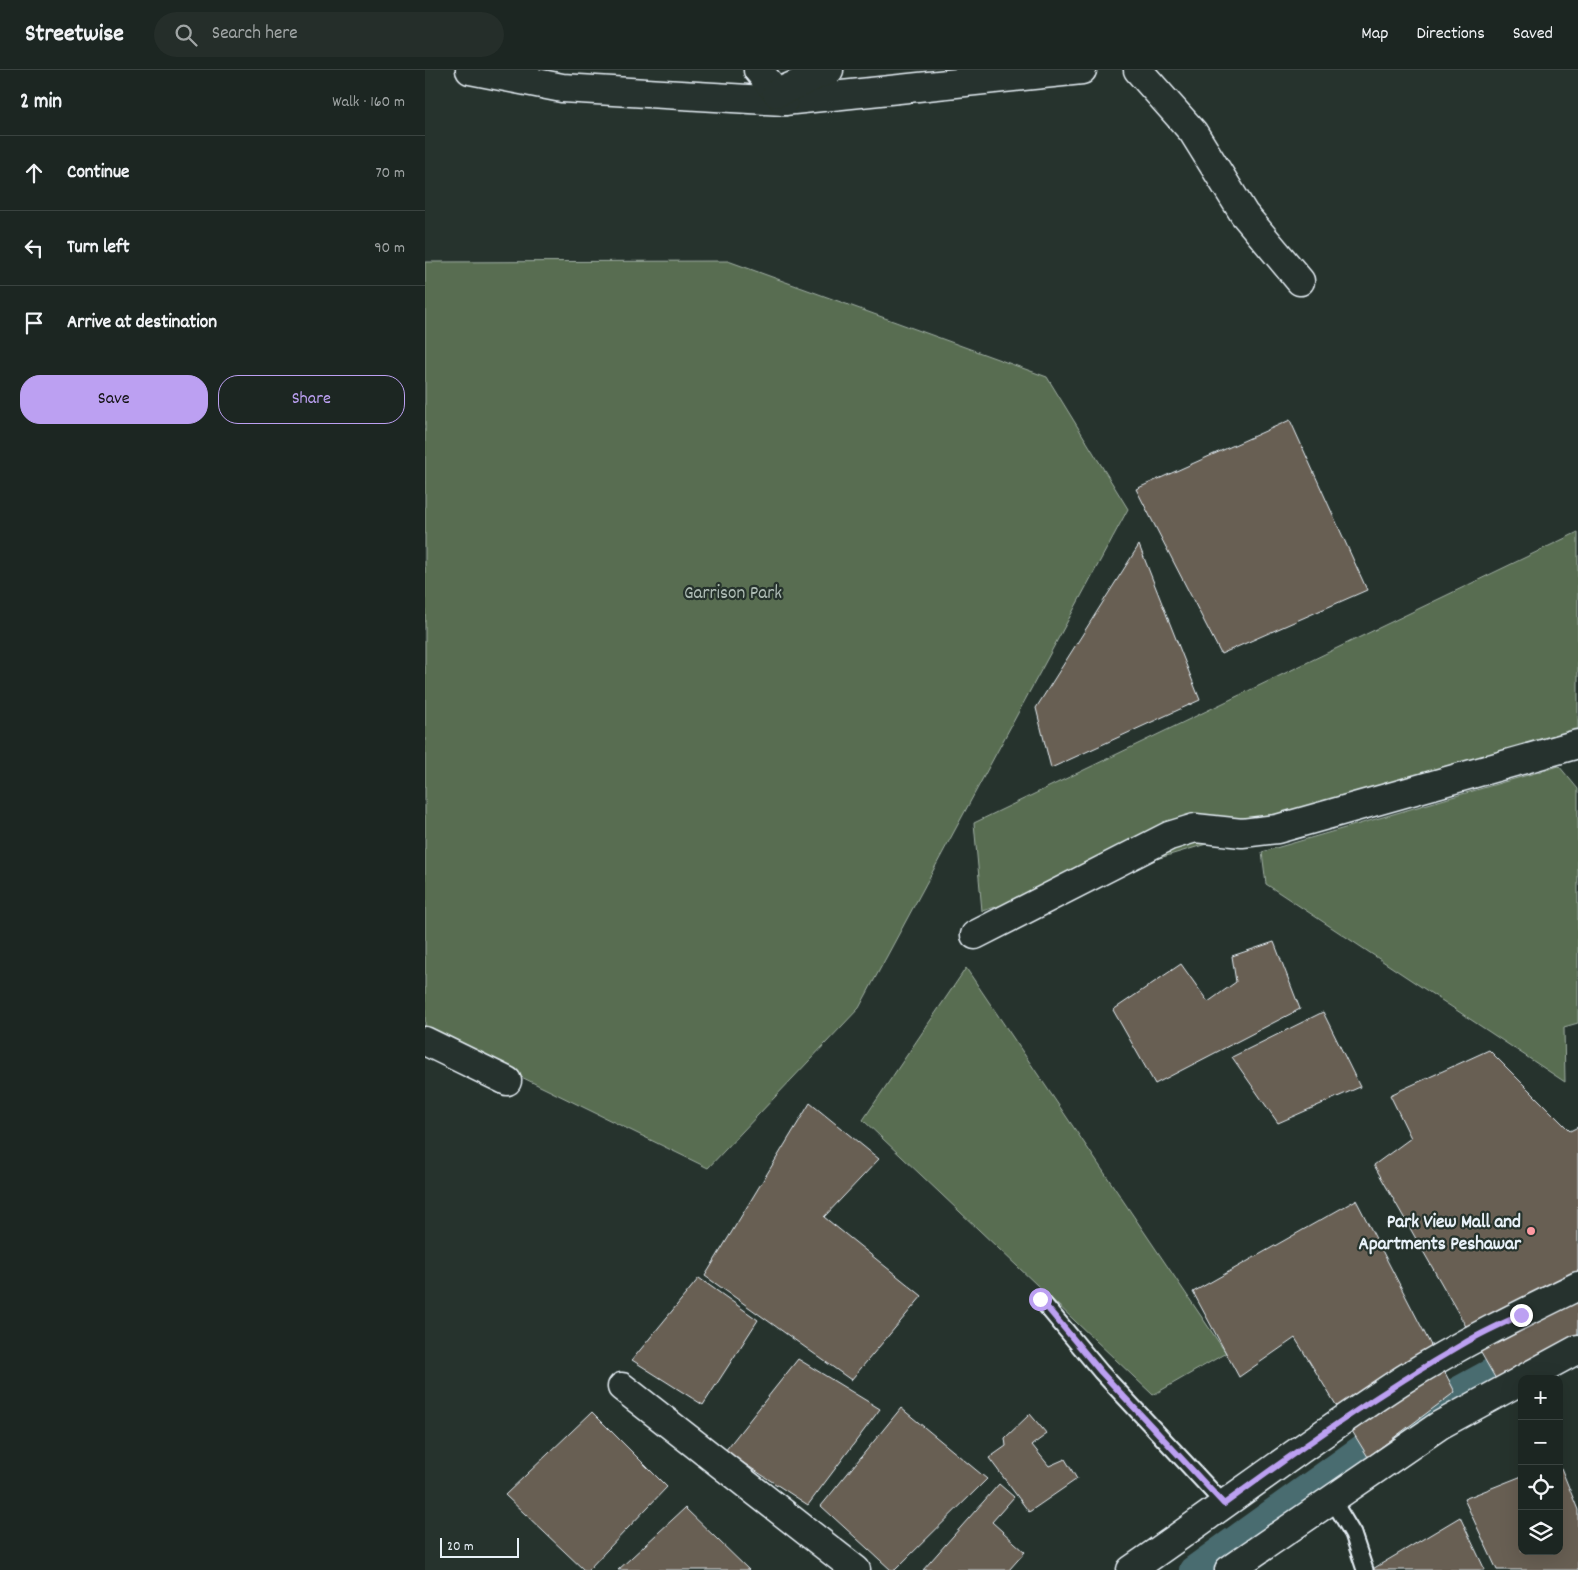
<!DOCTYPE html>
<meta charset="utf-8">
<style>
:root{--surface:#1c2622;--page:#252e2a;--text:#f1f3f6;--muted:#a0a5a5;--line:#3a4340;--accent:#bca0f2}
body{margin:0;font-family:Dekko,sans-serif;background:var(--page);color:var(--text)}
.controls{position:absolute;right:15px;bottom:15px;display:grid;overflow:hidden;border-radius:10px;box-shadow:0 5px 20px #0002}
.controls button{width:45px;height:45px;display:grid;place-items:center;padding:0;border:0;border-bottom:1px solid var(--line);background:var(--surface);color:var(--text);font:25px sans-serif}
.scale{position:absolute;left:15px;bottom:12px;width:79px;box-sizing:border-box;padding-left:5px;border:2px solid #e8f1f8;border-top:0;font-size:14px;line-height:18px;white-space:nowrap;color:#e8f1f8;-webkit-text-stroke:4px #26332d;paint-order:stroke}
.stop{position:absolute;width:15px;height:15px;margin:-11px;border:4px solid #bca0f2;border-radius:50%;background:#fff}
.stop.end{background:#bca0f2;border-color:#fff;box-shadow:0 1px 5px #0008}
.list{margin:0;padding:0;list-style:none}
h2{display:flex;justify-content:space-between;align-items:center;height:65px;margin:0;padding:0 20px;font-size:21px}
h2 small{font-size:16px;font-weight:400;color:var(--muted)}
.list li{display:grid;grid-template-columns:32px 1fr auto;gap:15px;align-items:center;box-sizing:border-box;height:75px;padding:0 20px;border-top:1px solid var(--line)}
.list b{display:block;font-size:19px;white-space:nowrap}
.list em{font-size:16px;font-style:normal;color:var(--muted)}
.actions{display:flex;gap:10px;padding:15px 20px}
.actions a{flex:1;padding:11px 0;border:1px solid var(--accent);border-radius:20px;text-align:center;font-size:18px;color:var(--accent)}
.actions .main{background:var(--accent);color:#111}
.icon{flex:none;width:28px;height:28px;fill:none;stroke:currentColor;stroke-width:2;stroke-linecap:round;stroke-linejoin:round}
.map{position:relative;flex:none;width:1153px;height:1500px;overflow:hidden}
header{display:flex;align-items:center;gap:30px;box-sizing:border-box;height:70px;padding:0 25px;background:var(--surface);border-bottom:1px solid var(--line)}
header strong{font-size:24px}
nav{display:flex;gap:28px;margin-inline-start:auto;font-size:18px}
.search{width:350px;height:45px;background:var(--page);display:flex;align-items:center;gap:12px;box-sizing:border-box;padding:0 18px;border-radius:28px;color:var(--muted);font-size:19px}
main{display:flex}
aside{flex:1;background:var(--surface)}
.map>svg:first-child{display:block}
</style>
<header>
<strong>Streetwise</strong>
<div class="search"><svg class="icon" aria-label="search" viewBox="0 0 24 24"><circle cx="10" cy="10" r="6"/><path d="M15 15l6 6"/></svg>Search here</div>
<nav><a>Map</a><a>Directions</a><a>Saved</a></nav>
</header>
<main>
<aside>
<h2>2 min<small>Walk · 160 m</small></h2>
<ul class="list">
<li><svg class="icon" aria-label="ahead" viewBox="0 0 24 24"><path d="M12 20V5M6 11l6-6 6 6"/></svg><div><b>Continue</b></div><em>70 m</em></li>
<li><svg class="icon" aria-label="left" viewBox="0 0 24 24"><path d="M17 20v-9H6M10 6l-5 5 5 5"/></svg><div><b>Turn left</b></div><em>90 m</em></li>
<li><svg class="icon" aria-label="arrive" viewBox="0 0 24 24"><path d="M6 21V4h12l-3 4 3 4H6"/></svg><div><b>Arrive at destination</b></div></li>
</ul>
<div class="actions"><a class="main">Save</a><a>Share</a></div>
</aside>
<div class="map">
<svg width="1153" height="1500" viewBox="0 0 1153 1500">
<rect width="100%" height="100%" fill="#26332d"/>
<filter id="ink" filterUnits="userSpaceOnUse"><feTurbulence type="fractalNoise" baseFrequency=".02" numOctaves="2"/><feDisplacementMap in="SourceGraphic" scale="10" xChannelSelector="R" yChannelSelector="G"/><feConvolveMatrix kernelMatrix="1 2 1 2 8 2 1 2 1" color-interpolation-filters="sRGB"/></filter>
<g filter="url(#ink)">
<g fill="#586d51" stroke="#a0afa4">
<polygon points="303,191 622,307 703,439 434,938 283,1098 0,960 0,192"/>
<polygon points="1153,462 1153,663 557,841 549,753"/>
<polygon points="1134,696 1153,719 1153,953 1139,957 1140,1012 841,814 837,782"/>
<polygon points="541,898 801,1283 728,1325 438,1050"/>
</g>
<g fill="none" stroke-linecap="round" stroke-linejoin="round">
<polyline stroke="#4a6c70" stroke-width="28" points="768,1500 968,1356 1153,1255"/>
</g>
<g fill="#685f52" stroke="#e8f1f8">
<polygon points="865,350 942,520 796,584 711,419"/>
<polygon points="714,475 775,630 626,698 611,638"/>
<polygon points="849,872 875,939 730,1014 688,940 756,894 783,932 811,912 807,886"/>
<polygon points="898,942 935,1017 853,1053 807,987"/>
<polygon points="1064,980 1145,1061 1153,1057 1153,1269 1072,1311 949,1095 986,1068 965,1025"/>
<polygon points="385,1033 454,1089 399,1147 497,1226 426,1310 280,1206"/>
<polygon points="931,1130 1030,1322 943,1387 870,1268 814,1307 768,1222"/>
<polygon points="274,1208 333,1250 278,1335 207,1290"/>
<polygon points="373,1289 455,1339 383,1435 300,1381"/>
<polygon points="476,1338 562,1409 470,1500 466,1500 396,1436"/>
<polygon points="167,1342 242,1417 163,1500 159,1500 80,1425"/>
<polygon points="605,1344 622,1364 607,1375 624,1396 640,1389 652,1409 604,1442 564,1388 581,1376 580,1368"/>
<polygon points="1134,1393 1153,1440 1153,1500 1072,1500 1039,1429 1097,1406 1097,1481 1134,1481"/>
<polygon points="574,1414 589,1427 567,1452 600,1482 584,1500 498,1500"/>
<polygon points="260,1438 324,1500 193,1500"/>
<polygon points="1035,1447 1060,1500 946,1500"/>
</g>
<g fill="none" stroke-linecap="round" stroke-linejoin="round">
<defs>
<g id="lane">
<polyline points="615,1229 676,1302 799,1434"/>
<polyline points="907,1429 928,1464 940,1500"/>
</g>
<g id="street">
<polyline points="45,0 137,18 359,31 657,0"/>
<polyline points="333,0 359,31"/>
<polyline points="713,0 768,62 819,144 875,211"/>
<polyline points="352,23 404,0"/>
<polyline points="550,865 744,766 770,758 817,763 852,759 1153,674"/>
<polyline points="0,971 82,1011"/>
<polyline points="197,1317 431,1500"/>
</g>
<g id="secondary">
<polyline points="1098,1309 1153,1279"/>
<path d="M706,1500C798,1437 886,1369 979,1309C1035,1274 1094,1245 1153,1216"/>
<polyline points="804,1500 1015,1355 1097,1310"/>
</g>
</defs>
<use href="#lane" stroke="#e8f1f8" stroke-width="19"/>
<use href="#street" stroke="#e8f1f8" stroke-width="31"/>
<use href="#secondary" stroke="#e8f1f8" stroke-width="31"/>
<use href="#lane" stroke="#26332d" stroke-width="15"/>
<use href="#street" stroke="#26332d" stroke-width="28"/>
<use href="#secondary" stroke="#26332d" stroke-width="28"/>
</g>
</g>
<g fill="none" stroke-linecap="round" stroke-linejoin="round" filter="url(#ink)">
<path stroke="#bca0f2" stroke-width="6" d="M615,1229L676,1302L799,1434C877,1377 955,1322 1038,1274C1056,1263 1076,1254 1096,1245"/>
</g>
<circle fill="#ff9aa2" stroke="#26332d" stroke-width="2" cx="1106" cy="1161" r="5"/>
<g text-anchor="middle" stroke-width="4.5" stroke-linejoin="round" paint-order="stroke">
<g font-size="19" fill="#aebcb5" stroke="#26332d">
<text x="308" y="528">Garrison Park</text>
</g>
<g font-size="19" font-weight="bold" fill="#e8f1f8" stroke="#26332d" text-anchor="end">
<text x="1096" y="1157">Park View Mall and<tspan x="1096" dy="22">Apartments Peshawar</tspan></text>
</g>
</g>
</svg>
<div class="controls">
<button>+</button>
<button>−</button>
<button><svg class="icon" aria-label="locate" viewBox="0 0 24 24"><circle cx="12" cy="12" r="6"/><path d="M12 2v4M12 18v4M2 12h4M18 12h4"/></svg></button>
<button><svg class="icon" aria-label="layers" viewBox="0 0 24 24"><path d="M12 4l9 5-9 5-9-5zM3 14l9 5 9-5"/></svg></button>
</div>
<div class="scale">20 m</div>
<div class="stop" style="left:615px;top:1229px"></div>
<div class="stop end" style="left:1096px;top:1245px"></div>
</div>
</main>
